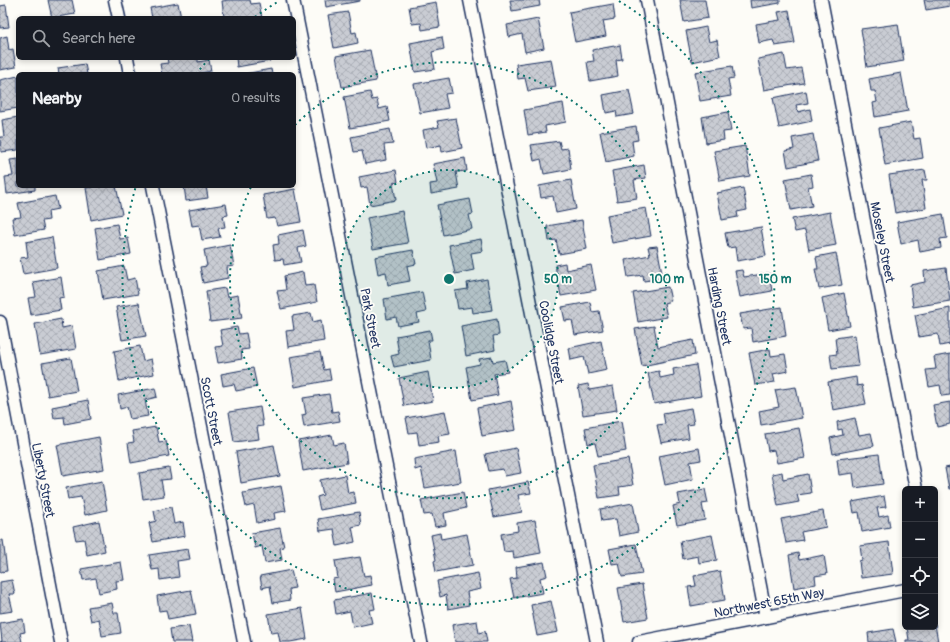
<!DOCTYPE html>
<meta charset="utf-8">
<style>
:root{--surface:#171b24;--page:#20242c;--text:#f1f3f6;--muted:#9ea1a6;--line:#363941}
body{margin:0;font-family:Pangolin,sans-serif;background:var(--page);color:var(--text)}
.controls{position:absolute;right:12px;bottom:12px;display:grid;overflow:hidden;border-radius:6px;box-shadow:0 2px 6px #0003}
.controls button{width:36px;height:36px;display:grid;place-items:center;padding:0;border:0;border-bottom:1px solid var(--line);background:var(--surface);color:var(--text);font:20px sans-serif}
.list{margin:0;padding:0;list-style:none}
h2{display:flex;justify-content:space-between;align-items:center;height:52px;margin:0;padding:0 16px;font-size:17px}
h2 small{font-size:13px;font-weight:400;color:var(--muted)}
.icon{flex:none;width:22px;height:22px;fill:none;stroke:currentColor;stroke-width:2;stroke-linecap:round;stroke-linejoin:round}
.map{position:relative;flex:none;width:950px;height:642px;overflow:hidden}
.search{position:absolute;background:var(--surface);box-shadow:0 2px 6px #0003;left:16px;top:16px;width:280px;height:44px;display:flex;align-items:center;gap:10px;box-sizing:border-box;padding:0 14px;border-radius:6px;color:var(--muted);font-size:15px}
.panel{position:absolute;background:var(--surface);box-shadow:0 2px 6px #0003;left:16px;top:72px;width:280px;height:116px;border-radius:6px}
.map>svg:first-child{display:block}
</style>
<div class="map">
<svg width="950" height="642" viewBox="0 0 950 642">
<defs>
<pattern id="building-cross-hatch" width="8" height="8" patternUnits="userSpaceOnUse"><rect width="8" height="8" fill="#c9ccd3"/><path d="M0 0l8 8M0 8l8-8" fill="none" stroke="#acb0b8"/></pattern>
</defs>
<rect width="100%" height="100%" fill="#fdfcf7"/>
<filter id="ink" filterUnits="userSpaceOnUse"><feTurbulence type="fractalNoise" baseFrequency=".025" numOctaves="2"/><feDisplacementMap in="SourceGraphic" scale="8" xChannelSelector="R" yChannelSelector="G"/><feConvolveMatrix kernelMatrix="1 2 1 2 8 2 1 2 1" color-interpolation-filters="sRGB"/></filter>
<g filter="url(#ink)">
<g fill="url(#building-cross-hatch)" stroke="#1b2f5e">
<polygon points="48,0 72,0 75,14 52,18"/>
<polygon points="229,0 250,0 251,4 259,3 262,18 221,18 224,17 222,1"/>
<polygon points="325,0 360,0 360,1 326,7"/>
<polygon points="510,0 539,0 540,6 512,11"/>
<polygon points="680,0 705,0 708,18 684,22"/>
<polygon points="750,0 780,0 780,3 751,8"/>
<polygon points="924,0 950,0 950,6 926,10"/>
<polygon points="436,2 440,27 422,30 421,23 412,24 409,7"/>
<polygon points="178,3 181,18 152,18 150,8"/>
<polygon points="613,4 615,19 603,21 606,36 575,42 569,12"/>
<polygon points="6,5 9,27 0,28 0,6"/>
<polygon points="789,10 795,43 775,46 773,40 759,43 756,24 780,20 778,12"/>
<polygon points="348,12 352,33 356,32 358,43 334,48 328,15"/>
<polygon points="538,19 544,48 525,52 522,34 509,37 507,25"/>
<polygon points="898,24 904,61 867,67 861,29"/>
<polygon points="706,27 709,42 717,40 720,56 692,62 686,31"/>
<polygon points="7,36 9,50 13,49 16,67 0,70 0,38"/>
<polygon points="442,37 444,49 432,52 435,69 415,72 410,43"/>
<polygon points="620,45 622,59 616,60 618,76 590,81 587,62 594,61 592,50"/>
<polygon points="370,50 376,81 342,87 336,56"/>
<polygon points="784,54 787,70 801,68 804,83 764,90 758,59"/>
<polygon points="167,58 198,58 198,62 209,60 211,71 196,74 162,74 160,64 168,63"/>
<polygon points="236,58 269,58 270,61 237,67"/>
<polygon points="551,59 556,87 528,91 525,78 518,79 516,64"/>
<polygon points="85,64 87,74 59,74 58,68"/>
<polygon points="732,66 734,78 728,79 731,96 700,101 695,72"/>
<polygon points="271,69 272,74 244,74"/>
<polygon points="901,73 908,111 875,117 873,103 877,102 875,91 871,91 869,79"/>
<polygon points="18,76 18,108 0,111 0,80"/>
<polygon points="449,78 452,93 445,94 448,108 420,113 414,84"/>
<polygon points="629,90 634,114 617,117 616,111 606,113 603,95"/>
<polygon points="806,91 808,103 796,105 798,112 810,109 812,121 779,128 773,98"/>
<polygon points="370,92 372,100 377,99 379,109 387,107 390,121 350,128 344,97"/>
<polygon points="563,103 566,122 545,126 546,132 528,135 524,110"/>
<polygon points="728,112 731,131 723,132 724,140 706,143 702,117"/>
<polygon points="18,117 18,150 1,152 0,137 4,137 2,120"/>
<polygon points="456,118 462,148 442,152 441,145 426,148 423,130 439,127 437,121"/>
<polygon points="911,122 914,139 920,138 923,158 885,165 879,128"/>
<polygon points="636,126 638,140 632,141 634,156 606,162 600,132"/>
<polygon points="390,129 393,144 384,145 386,160 365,164 362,151 354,152 351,137"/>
<polygon points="813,134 818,161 788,167 785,151 794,149 792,138"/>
<polygon points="559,141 561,149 568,148 571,169 544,174 541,159 534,161 531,145"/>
<polygon points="745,146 750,176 720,181 714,151"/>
<polygon points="465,158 467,171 456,172 459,189 431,194 430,184 437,183 433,164"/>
<polygon points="18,159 18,186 35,186 35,190 7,194 5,177 13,176 10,160"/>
<polygon points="644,165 646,178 634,180 637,198 617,201 612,171"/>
<polygon points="396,170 398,182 393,183 396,200 370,205 367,187 361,188 359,177"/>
<polygon points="925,170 927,180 922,180 926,208 895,213 889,175"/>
<polygon points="811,174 813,186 808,187 812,206 791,210 785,179"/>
<polygon points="571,180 576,209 556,213 553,196 541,198 539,186"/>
<polygon points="97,186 116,186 122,214 91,220 86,188"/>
<polygon points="184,186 206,186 208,198 186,201"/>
<polygon points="743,188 747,210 737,212 738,217 722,220 717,193"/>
<polygon points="295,189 301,222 277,226 275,218 267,219 263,195"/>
<polygon points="55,196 58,209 48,211 49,220 42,221 44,230 15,235 12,218 21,217 18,203"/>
<polygon points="470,199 473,214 469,215 472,229 443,235 437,205"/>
<polygon points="226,204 228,215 223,216 225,227 218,228 220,237 202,240 199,225 192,226 189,210"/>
<polygon points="646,208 651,236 612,243 607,215"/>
<polygon points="402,211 408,243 373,249 367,218"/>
<polygon points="830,212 836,245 809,250 805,230 795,232 792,219"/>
<polygon points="943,214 947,238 940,239 941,248 920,252 918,240 901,244 897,222"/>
<polygon points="582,220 587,249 559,254 556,240 549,241 547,226"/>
<polygon points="117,224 120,239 128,238 131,254 100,260 95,228"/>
<polygon points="761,227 766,256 737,261 735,247 728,248 725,233"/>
<polygon points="303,230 306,246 298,248 301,262 284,265 283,259 275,260 273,245 279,244 278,235"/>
<polygon points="52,237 57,268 23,274 20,258 28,257 26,242"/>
<polygon points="481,239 483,251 471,253 474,270 455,274 449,245"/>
<polygon points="230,245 234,266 227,267 228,278 203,283 200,267 207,266 204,250"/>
<polygon points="657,246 663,278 644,281 643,275 628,277 625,260 650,255 648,247"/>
<polygon points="413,250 416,264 407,266 410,281 388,285 386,272 378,274 375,257"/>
<polygon points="836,253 842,285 819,289 815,269 818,269 816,257"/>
<polygon points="565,263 566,270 591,265 596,290 561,296 555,265"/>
<polygon points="124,266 127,280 135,278 138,294 103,300 98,271"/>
<polygon points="946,268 950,301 913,307 910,285 925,282 924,271"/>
<polygon points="742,270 744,277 769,273 772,291 740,297 735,271"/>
<polygon points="303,272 305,286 314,285 317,302 281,309 277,291 286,290 284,276"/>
<polygon points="61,277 64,297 59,298 61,310 31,315 28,298 36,297 33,282"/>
<polygon points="487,279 492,310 473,313 472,307 458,309 455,291 468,289 467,283"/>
<polygon points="668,287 671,301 664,303 667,317 638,322 633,293"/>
<polygon points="225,288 227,297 238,295 242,318 210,322 206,291"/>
<polygon points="422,292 426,312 417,314 419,322 398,326 396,317 387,319 384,299"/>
<polygon points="844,293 850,326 828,330 822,298"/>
<polygon points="590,302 592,312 599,311 603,330 575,335 572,320 565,321 562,307"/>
<polygon points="139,303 146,336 122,340 116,307"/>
<polygon points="782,307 786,336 753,342 751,328 743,329 740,314"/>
<polygon points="950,308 950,344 940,346 938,334 919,337 915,315"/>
<polygon points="311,313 313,322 321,320 324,341 288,347 286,331 294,330 292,316"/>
<polygon points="61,319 62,328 72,326 76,349 40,355 35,324"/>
<polygon points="497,319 499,335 493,336 495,350 466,356 461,326"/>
<polygon points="654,326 658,347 693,340 695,355 642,366 635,329"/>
<polygon points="237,327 239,334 246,333 249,349 241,350 242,359 218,363 215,347 223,346 220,330"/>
<polygon points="430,330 432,340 428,340 431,360 394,367 391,356 399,354 396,336"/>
<polygon points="855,335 859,366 832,369 830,355 837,354 835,338"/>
<polygon points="601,341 607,370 588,374 584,357 571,360 569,348"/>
<polygon points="140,346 143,361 151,359 154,374 119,381 114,351"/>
<polygon points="770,349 771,356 785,354 788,371 773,374 775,382 755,385 749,353"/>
<polygon points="320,352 324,370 329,369 331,380 295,387 290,357"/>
<polygon points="950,354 950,395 942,396 940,385 929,387 926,370 936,369 934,357"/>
<polygon points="492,357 493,362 505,360 508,372 494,374 498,395 472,400 466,367 480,364 479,359"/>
<polygon points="71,358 77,391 48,396 42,363"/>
<polygon points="696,365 701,396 654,404 648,373 659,371 660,378 674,375 673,369"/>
<polygon points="253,368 257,387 236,391 234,384 223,386 221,374"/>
<polygon points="428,372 433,401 404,406 399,378"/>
<polygon points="856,377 857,386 862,385 866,404 833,410 828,382"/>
<polygon points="588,384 589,390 613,386 617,410 583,415 578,386"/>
<polygon points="796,387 802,418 761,425 759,411 779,407 775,390"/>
<polygon points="155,388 157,397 145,400 148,416 130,419 127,407 120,409 118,395"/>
<polygon points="329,394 332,412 338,411 340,421 304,427 302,415 306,414 303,398"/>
<polygon points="88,400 91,419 65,424 64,417 54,418 52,407"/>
<polygon points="511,401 516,430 482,436 477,408"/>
<polygon points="950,402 950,424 937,427 933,405"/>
<polygon points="260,407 263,426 257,427 259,439 234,442 229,412"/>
<polygon points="691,408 694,424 687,425 689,438 661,443 657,425 665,424 663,413"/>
<polygon points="445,411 450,434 438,436 439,442 419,445 417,432 409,433 406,418"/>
<polygon points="855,418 859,435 871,433 874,446 833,454 830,438 843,435 842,429 838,430 837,422"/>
<polygon points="621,421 626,451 598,456 595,443 588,444 585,428"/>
<polygon points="156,427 159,442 166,441 169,456 131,463 128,443 134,442 132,431"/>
<polygon points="799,428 805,458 777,463 774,450 768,451 765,434"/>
<polygon points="332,435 334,445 344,443 347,463 303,471 298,441"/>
<polygon points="99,437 104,469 63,476 57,445"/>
<polygon points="274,445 280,476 241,483 236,452"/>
<polygon points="516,448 521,473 505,476 503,469 489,471 485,454"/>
<polygon points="699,448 701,460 690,462 693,479 665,485 659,456"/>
<polygon points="456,451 461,482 425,488 421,468 415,470 414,459"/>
<polygon points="879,454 883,484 855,488 853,473 839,475 837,459"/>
<polygon points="628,459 633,485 619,487 620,495 599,498 593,465"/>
<polygon points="950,467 950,489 949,489 945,468"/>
<polygon points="169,468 171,479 161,480 164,496 143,499 139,473"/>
<polygon points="782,472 783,479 808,474 811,493 797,495 799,502 778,506 772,474"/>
<polygon points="345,475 348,493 354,492 356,503 320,510 317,497 323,495 320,480"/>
<polygon points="102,481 107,510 85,515 81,497 68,499 66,488"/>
<polygon points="528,482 531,493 518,495 522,512 494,517 488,490"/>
<polygon points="281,486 286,511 274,513 275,519 257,523 254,505 246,507 243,493"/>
<polygon points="705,489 708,503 702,504 705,520 677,525 673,506 680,504 678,494"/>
<polygon points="463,492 466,508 444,513 446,525 435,527 432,514 424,515 421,500"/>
<polygon points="884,496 886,507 877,508 879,517 888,515 890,527 862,532 859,512 854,513 852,502"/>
<polygon points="633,503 638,532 619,536 616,519 602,521 600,509"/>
<polygon points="171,507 174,524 183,522 185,536 153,542 149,523 156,521 154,511"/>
<polygon points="823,511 826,527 801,532 803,540 786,543 781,519"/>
<polygon points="359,512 361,525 352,527 355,542 337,546 334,529 320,531 318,519"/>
<polygon points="535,520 541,553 514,558 513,551 504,552 501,534 518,531 517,523"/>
<polygon points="99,521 105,551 87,555 84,539 76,540 73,527"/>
<polygon points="280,528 284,547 280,548 282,560 265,563 262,546 255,548 252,533"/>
<polygon points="440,533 441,539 467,534 473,565 436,572 434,561 436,560 431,535"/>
<polygon points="712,535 717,560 699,563 698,556 683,559 680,541"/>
<polygon points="3,540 7,571 0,572 0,541"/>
<polygon points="889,542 893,574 861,578 859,561 862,560 860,546"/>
<polygon points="636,544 642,574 622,577 619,563 612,564 609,549"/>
<polygon points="188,549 190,559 177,561 179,577 160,580 159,569 152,570 149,555"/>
<polygon points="798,553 799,560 824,555 827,574 815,576 816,584 794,588 789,555"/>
<polygon points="360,557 364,576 370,575 372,585 335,592 333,579 338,578 335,561"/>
<polygon points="121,562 124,580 116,581 117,589 99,593 96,578 83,580 81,569"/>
<polygon points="544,562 547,576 540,578 543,593 514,598 510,579 517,578 516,567"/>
<polygon points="291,570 295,588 289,589 290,600 273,603 270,586 262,588 260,576"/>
<polygon points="720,571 725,600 691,606 688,587 696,586 694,576"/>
<polygon points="478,573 481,589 467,592 469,605 448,609 446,595 440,597 437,581"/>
<polygon points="12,580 15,594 9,594 13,611 0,613 0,582"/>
<polygon points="642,584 648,618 624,622 618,588"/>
<polygon points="191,590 196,614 168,619 166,610 159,611 157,596"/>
<polygon points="372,593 375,609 369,610 372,623 353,627 350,611 336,614 334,600"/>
<polygon points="551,601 558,632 537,636 531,605"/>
<polygon points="112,603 114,613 118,613 121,633 102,636 99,619 91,621 88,607"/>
<polygon points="302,608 307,639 290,642 280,642 278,632 271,633 268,614"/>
<polygon points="23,619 25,632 20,633 22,642 0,642 2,641 0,623"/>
<polygon points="477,621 479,633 485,631 487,642 455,642 452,625"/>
<polygon points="935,624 938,642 906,642 906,640 909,640 907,627 935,627"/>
<polygon points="189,626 192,642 172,642 170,629"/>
<polygon points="893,629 896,642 869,642 868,633"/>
</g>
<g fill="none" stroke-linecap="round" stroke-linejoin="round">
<defs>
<g id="street">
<polyline points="115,0 119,18"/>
<polyline points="293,0 421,642"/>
<polyline points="470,0 597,642"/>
<polyline points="647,0 766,617"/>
<polyline points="821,0 916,489"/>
<polyline points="127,58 130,74"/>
<polyline points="153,186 244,642"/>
<polyline points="0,322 61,642"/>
<polyline points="639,642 905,590"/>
</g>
</defs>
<use href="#street" stroke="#1b2f5e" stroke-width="15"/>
<use href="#street" stroke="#fdfcf7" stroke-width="12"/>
</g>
</g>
<circle cx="449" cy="279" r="109" fill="#0f766e" fill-opacity=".12"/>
<g fill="none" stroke="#0f766e" stroke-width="2" stroke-dasharray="2 4">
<circle cx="449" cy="279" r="109"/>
<path d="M295 125A218 218 0 1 1 251 187"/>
<path d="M196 74A326 326 0 0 1 209 59M255 17A326 326 0 0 1 279 1M619 1A326 326 0 1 1 136 186"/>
</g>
<g text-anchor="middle" stroke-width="3.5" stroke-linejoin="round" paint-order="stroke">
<g font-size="13" fill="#1b2f5e" stroke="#fdfcf7">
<text transform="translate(883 242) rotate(79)" y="5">Moseley Street</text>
<text transform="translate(720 306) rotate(79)" y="5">Harding Street</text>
<text transform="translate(371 318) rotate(79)" y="5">Park Street</text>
<text transform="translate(552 342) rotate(79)" y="5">Coolidge Street</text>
<text transform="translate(212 411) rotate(79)" y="5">Scott Street</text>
<text transform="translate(44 480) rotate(79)" y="5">Liberty Street</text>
<text transform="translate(769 602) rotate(-11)" y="5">Northwest 65th Way</text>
</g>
</g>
<circle cx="449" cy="279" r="6" fill="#0f766e" stroke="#fdfcf7" stroke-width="2"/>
<g font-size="12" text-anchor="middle" font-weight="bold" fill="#0f766e" stroke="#fdfcf7" stroke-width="3.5" stroke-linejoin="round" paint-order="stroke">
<text x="558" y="283">50 m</text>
<text x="667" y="283">100 m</text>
<text x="775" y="283">150 m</text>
</g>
</svg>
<div class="controls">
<button>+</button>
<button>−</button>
<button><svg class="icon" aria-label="locate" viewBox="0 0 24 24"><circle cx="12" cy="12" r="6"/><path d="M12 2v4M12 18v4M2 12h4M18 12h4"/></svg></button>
<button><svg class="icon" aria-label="layers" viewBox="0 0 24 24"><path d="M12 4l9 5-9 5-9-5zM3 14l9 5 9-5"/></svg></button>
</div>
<div class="search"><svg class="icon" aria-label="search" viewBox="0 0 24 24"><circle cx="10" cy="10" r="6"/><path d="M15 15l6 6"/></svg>Search here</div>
<section class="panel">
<h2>Nearby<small>0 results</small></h2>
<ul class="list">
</ul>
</section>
</div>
